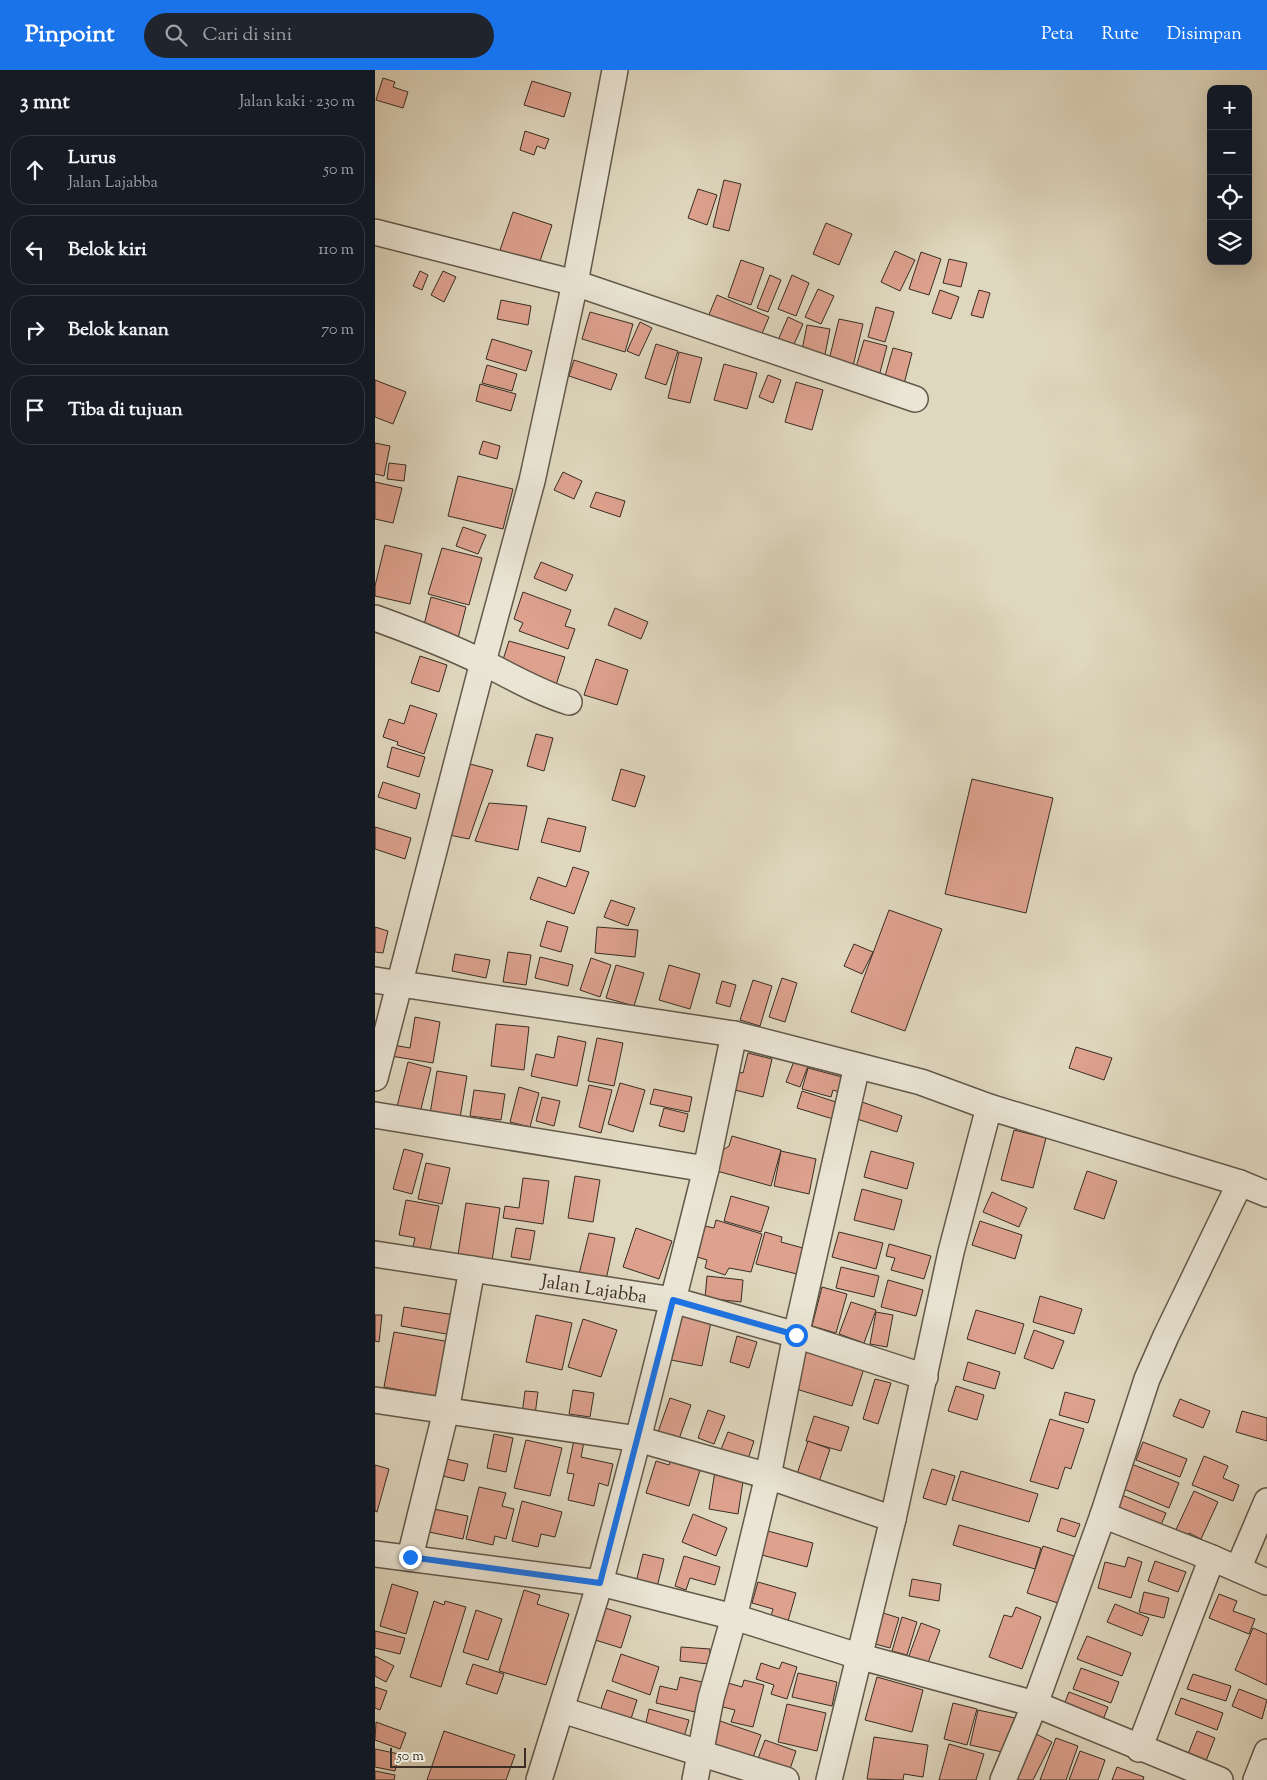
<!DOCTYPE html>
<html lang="id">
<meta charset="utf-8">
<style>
:root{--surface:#171b24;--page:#20242c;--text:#f1f3f6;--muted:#9ea1a6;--line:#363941;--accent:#1a73e8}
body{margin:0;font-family:"Sorts Mill Goudy",serif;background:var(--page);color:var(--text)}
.controls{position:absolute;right:15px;top:15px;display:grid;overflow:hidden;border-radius:10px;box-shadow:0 5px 20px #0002}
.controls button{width:45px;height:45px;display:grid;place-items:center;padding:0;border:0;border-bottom:1px solid var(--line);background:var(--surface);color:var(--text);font:25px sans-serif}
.scale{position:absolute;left:15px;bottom:12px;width:136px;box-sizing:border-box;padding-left:5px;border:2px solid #392d24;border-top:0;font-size:14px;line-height:18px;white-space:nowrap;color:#392d24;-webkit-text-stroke:4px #eae5d5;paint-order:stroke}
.stop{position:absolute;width:15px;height:15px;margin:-11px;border:4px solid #1a73e8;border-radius:50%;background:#fff}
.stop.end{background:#1a73e8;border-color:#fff;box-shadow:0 1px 5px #0008}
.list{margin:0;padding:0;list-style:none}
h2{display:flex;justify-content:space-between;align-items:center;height:65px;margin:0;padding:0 20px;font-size:21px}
h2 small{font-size:16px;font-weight:400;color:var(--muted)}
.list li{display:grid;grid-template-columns:32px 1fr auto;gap:15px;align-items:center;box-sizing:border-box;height:70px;margin:0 10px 10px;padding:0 10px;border:1px solid var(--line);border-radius:20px}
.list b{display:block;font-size:19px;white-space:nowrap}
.list p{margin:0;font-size:16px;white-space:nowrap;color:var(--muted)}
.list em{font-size:16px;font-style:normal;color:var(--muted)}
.icon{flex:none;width:28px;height:28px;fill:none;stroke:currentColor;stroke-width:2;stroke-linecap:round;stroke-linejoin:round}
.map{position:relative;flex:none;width:892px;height:1710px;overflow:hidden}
header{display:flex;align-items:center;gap:30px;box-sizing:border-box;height:70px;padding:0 25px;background:var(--accent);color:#fff}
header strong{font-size:24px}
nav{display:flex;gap:28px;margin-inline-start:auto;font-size:18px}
.search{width:350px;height:45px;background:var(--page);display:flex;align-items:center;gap:12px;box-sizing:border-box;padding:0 18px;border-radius:28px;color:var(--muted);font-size:19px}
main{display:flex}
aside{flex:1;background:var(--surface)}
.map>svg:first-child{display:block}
</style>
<header>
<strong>Pinpoint</strong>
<div class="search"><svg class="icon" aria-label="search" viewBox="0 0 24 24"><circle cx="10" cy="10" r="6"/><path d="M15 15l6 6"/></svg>Cari di sini</div>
<nav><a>Peta</a><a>Rute</a><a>Disimpan</a></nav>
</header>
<main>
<aside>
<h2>3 mnt<small>Jalan kaki · 230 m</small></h2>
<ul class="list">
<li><svg class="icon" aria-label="ahead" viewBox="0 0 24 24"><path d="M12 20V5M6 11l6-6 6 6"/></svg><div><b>Lurus</b><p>Jalan Lajabba</p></div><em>50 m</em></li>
<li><svg class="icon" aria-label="left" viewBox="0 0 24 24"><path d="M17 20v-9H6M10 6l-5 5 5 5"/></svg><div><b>Belok kiri</b></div><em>110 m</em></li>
<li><svg class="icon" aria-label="right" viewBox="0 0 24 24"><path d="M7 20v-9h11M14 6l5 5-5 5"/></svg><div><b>Belok kanan</b></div><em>70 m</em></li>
<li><svg class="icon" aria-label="arrive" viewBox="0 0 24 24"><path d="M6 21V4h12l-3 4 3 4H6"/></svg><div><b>Tiba di tujuan</b></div></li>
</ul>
</aside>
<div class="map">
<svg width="892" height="1710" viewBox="0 0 892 1710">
<rect width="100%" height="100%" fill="#dfd7be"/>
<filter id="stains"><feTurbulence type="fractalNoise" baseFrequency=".004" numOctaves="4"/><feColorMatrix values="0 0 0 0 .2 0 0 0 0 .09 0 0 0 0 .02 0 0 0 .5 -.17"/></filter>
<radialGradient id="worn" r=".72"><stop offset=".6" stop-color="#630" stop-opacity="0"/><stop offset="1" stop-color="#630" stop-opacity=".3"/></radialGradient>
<g fill="#dda18e" stroke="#392d24">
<polygon points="8,8 20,12 18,17 33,22 28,38 1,30"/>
<polygon points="157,11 196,23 189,47 149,35"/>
<polygon points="150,61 174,69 170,79 162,76 159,85 145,80"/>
<polygon points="349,110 366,114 354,161 338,157"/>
<polygon points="323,119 342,125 332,155 313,148"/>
<polygon points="138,142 177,155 163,197 124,183"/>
<polygon points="451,153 477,164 464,195 438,184"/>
<polygon points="520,181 540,190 525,221 506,212"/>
<polygon points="546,182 566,189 554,225 534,219"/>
<polygon points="574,189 592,193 586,217 568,213"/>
<polygon points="366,190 389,198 376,235 353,227"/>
<polygon points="45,201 53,205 47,220 38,216"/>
<polygon points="68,201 81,207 69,232 56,225"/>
<polygon points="395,205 406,210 393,242 382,238"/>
<polygon points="417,205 434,213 421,246 403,239"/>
<polygon points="443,219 459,226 446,254 430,247"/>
<polygon points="565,220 584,227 576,249 557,243"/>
<polygon points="604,220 615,223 608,248 596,245"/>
<polygon points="342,225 394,247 383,273 331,252"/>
<polygon points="126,230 156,236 153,255 122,249"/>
<polygon points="501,237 519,242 510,272 493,267"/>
<polygon points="215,242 258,254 250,282 207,269"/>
<polygon points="413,247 428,254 416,281 401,275"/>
<polygon points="464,249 488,254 478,296 454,290"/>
<polygon points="265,252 277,258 264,286 252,281"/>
<polygon points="432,255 455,259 448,295 425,290"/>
<polygon points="117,269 157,281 151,301 111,289"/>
<polygon points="489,270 512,276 503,310 479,304"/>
<polygon points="281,274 303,281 291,315 270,308"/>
<polygon points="518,278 537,283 528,318 508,313"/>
<polygon points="304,282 327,288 315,333 293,328"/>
<polygon points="199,290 242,304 236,320 194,306"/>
<polygon points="349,294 382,303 372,339 339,330"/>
<polygon points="112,295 142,304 137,321 107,313"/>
<polygon points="393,305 406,310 398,333 384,327"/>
<polygon points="0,310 31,322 18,354 0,347"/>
<polygon points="421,312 448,320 437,360 410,352"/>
<polygon points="105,314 141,324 136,341 101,331"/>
<polygon points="108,371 125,376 122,389 104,384"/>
<polygon points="0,373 15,376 9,406 0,404"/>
<polygon points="14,393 31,395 29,411 12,409"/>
<polygon points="188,402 207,411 199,429 179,420"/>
<polygon points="83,406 138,419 128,459 73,446"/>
<polygon points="0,412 27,418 18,453 0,449"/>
<polygon points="221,422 250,431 245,447 215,437"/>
<polygon points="88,457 111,465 103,484 81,476"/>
<polygon points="10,475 47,484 35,534 0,526 0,516"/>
<polygon points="67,478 107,488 94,535 53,524"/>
<polygon points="166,492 198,505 191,521 159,508"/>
<polygon points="148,522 196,540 190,556 200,559 193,579 144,561 148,553 139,549"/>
<polygon points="56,527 91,537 82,572 47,563"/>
<polygon points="240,538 273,552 266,569 233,555"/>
<polygon points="134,571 190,587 181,615 125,599"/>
<polygon points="45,586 72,595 64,622 36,613"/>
<polygon points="221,589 253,600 242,635 209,625"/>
<polygon points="35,635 62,644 49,684 22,675 23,672 8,667 14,649 29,654"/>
<polygon points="161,664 178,668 169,701 152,696"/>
<polygon points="17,677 50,687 44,707 12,697"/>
<polygon points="95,694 118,700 94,769 74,765"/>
<polygon points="246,699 270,706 260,737 237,730"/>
<polygon points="597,709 678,728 651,843 570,824"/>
<polygon points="8,712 45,724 41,739 3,727"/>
<polygon points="114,733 152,736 143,780 100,771"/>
<polygon points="173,748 211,757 205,782 166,772"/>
<polygon points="0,757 36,768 30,789 0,779"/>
<polygon points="198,797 214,802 199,844 155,829 163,807 191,817"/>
<polygon points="236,830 260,838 253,856 229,847"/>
<polygon points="514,840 567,859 530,961 476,942"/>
<polygon points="172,851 193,857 186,882 165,876"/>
<polygon points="0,857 13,861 8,883 0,882"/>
<polygon points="222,857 263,860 260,887 220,883"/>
<polygon points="479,874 498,882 487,904 469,896"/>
<polygon points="133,882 156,885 151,915 128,912"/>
<polygon points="80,884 115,890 111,908 77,901"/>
<polygon points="165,887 198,895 193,916 160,908"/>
<polygon points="216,888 236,895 225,927 205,920"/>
<polygon points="241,895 269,903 259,936 231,928"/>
<polygon points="294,895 325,904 315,939 284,930"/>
<polygon points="407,908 422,913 410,952 394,947"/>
<polygon points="378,910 397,916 385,956 365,950"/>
<polygon points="347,911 361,915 355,937 341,933"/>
<polygon points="40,947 65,952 58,993 16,986 18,975 35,978"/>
<polygon points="121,954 154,957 149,1000 116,996"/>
<polygon points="183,966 211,972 202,1016 156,1006 161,984 179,988"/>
<polygon points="222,968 248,973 239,1016 213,1011"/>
<polygon points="701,977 737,988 729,1010 694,998"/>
<polygon points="373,983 397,989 388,1027 352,1018 356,1000 368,1003"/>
<polygon points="419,991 433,996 425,1017 411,1012"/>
<polygon points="33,992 56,998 44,1047 21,1041"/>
<polygon points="433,998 471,1008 467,1023 458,1020 456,1027 427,1019"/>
<polygon points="62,1001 92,1006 85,1048 55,1044"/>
<polygon points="245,1013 270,1020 258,1062 233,1054"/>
<polygon points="214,1015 237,1020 226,1063 204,1057"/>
<polygon points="144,1017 164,1023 155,1057 135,1052"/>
<polygon points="279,1019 317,1027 314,1042 275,1034"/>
<polygon points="99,1020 130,1024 126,1050 95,1046"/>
<polygon points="427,1021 464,1033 458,1049 422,1038"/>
<polygon points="167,1027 185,1031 179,1056 161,1051"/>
<polygon points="487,1032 527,1046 522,1062 482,1049"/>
<polygon points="289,1038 313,1044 309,1062 284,1056"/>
<polygon points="639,1060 671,1068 658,1118 626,1110"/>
<polygon points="357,1066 406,1080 396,1116 342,1101 348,1080 354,1076"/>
<polygon points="29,1079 48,1084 37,1124 18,1119"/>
<polygon points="406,1081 441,1089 434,1124 399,1116"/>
<polygon points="496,1081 539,1093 532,1119 489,1107"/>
<polygon points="51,1093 75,1098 67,1134 43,1129"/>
<polygon points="712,1101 742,1111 729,1149 699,1139"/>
<polygon points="200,1106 225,1110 218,1152 193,1148"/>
<polygon points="148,1108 174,1111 168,1154 128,1148 130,1136 144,1138"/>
<polygon points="487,1119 527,1130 519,1160 479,1150"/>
<polygon points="617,1122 652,1138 644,1157 608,1142"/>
<polygon points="356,1126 394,1137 386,1162 349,1151"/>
<polygon points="31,1130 64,1136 54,1185 37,1181 40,1168 24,1165"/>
<polygon points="91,1133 125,1138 117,1191 83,1185"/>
<polygon points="341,1150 387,1164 376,1202 354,1198 350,1205 330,1198 332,1190 322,1187 330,1156 339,1158"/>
<polygon points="605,1151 647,1165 640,1189 597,1175"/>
<polygon points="141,1158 160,1161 155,1190 136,1187"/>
<polygon points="261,1158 297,1171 284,1209 248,1197"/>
<polygon points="390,1162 407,1167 406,1172 428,1178 422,1204 381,1194"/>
<polygon points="464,1162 508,1173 501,1199 457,1187"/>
<polygon points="214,1163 240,1168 231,1210 204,1204"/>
<polygon points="514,1174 556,1186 549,1209 516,1200 520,1188 511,1186"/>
<polygon points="466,1197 504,1206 499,1227 461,1218"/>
<polygon points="332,1206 368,1210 366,1232 330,1228"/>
<polygon points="513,1210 548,1220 541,1246 506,1237"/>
<polygon points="447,1217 472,1224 461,1263 437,1256"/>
<polygon points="665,1226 707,1239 699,1264 658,1252"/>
<polygon points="476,1232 501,1240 489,1273 464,1264"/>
<polygon points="29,1237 80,1245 77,1265 26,1256"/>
<polygon points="302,1240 337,1247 327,1296 291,1289"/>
<polygon points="601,1240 649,1254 640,1284 592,1269"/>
<polygon points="501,1242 518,1245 512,1277 495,1274"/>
<polygon points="0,1245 7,1245 4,1272 0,1271"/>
<polygon points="161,1245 197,1253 187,1300 151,1292"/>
<polygon points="208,1249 242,1260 226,1307 193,1297"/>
<polygon points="659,1260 689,1271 678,1299 649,1288"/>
<polygon points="19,1262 75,1272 64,1327 9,1317"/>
<polygon points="362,1266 382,1272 374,1298 355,1292"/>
<polygon points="426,1276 490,1295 477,1336 421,1319 428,1296 421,1294"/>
<polygon points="593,1292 625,1302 620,1319 588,1310"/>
<polygon points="500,1309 516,1313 503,1354 488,1349"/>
<polygon points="581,1316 609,1325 602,1350 573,1341"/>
<polygon points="198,1320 219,1323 215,1347 194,1344"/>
<polygon points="150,1321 163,1322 160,1345 147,1344"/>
<polygon points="690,1322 720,1330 713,1353 684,1345"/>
<polygon points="295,1328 316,1335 304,1369 283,1362"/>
<polygon points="805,1329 835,1341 828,1358 798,1346"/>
<polygon points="333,1340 350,1346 339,1374 323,1368"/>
<polygon points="867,1341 892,1348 892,1371 861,1362"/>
<polygon points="439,1346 474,1357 466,1381 431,1371"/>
<polygon points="675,1349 709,1359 696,1399 690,1397 683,1419 655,1411"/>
<polygon points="353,1362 379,1371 372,1392 345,1382"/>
<polygon points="119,1364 138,1368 131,1402 112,1398"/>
<polygon points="151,1370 187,1378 175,1426 139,1418"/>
<polygon points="199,1370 209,1372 206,1387 238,1394 233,1416 224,1413 219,1436 193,1430 199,1404 192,1403"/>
<polygon points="433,1371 455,1379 443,1415 421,1407"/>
<polygon points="768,1372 812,1389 805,1407 761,1390"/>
<polygon points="298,1385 327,1394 314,1436 271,1423 281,1391 294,1395"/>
<polygon points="829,1386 853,1396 848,1408 864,1415 858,1431 817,1415"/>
<polygon points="63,1387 93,1394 89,1411 59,1404"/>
<polygon points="754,1393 804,1413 794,1438 744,1417"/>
<polygon points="0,1395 14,1399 2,1442 0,1441"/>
<polygon points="557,1399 580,1406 571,1435 548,1428"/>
<polygon points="340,1401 369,1405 363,1444 334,1439"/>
<polygon points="586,1401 663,1424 654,1452 577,1430"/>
<polygon points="104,1417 131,1423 127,1436 139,1439 131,1469 120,1466 118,1475 91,1469"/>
<polygon points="819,1421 843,1432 826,1469 814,1463 811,1470 799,1464"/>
<polygon points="747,1425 791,1443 783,1462 740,1444"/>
<polygon points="147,1431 187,1442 180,1467 166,1464 163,1477 137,1471"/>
<polygon points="54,1438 93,1446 88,1469 49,1461"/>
<polygon points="318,1444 352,1458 341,1486 307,1472"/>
<polygon points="686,1448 705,1454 700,1467 682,1461"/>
<polygon points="584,1455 666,1478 660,1499 578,1475"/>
<polygon points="389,1460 438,1473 432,1497 383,1484"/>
<polygon points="668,1476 699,1486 683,1533 652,1523"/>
<polygon points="268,1484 289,1489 282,1517 261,1512"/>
<polygon points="309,1486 345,1497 340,1515 315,1508 311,1520 300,1516"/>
<polygon points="753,1487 767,1492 756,1528 723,1518 730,1492 750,1497"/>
<polygon points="780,1491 811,1502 803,1522 773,1511"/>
<polygon points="537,1509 566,1514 564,1531 534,1526"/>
<polygon points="383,1512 421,1523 413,1551 396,1546 398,1539 377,1533"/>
<polygon points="17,1514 43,1522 31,1564 5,1556"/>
<polygon points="149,1520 165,1525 162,1534 194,1544 171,1615 124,1601"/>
<polygon points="769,1522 794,1528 789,1548 764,1542"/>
<polygon points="844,1524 862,1531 858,1541 880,1549 874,1564 834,1548"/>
<polygon points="59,1531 69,1535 70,1531 91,1537 66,1617 35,1607"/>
<polygon points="740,1534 774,1548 767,1566 732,1552"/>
<polygon points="227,1537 256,1546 246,1578 217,1569"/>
<polygon points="641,1537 666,1547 647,1599 614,1587 629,1545 637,1547"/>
<polygon points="101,1540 127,1549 113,1590 88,1582"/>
<polygon points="502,1541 524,1548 515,1578 493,1572"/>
<polygon points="527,1547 542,1552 532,1585 517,1581"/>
<polygon points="546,1553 565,1560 550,1601 531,1594"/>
<polygon points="878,1558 892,1564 892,1615 860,1600"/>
<polygon points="0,1561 30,1568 25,1584 0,1578"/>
<polygon points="712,1566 756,1583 747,1606 702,1589"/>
<polygon points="306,1577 335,1579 334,1594 305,1591"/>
<polygon points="246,1584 284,1597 275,1625 237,1611"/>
<polygon points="0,1586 19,1596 11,1612 0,1606"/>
<polygon points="407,1592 422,1597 412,1629 396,1624 399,1615 381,1609 386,1593 404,1599"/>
<polygon points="98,1594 129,1604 122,1624 91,1614"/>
<polygon points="706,1598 744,1612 736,1633 698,1619"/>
<polygon points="423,1603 462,1612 457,1636 417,1627"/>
<polygon points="818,1604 856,1616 851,1631 812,1619"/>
<polygon points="305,1607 327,1612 320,1642 281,1633 285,1616 302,1620"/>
<polygon points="502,1607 548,1620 537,1662 490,1650"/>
<polygon points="369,1610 389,1615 378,1657 356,1652 360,1640 340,1635 346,1611 367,1617"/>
<polygon points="0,1617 12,1621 5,1640 0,1638"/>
<polygon points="864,1619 892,1630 887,1649 857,1636"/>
<polygon points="232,1620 262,1630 254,1655 224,1644"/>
<polygon points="694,1622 733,1637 726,1655 687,1640"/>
<polygon points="806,1628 848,1643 842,1660 800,1644"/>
<polygon points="578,1633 602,1639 592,1675 569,1669"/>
<polygon points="412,1634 451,1643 442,1681 403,1672"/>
<polygon points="274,1639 314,1650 309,1667 270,1657"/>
<polygon points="603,1640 640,1648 632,1683 595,1675"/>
<polygon points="345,1651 386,1665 376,1693 336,1680"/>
<polygon points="1,1652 31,1663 25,1679 0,1670"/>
<polygon points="69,1661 140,1685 131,1710 52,1710"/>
<polygon points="822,1661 840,1668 829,1696 811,1689"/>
<polygon points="657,1662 677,1672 658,1710 643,1710 635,1706"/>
<polygon points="499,1667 553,1675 548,1707 529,1704 528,1710 492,1709"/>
<polygon points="681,1668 703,1676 691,1710 665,1710"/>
<polygon points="390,1670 421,1681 413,1705 381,1694"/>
<polygon points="574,1674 609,1684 601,1710 564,1710"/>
<polygon points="0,1679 24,1684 20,1701 0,1697"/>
<polygon points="705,1681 730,1690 723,1710 694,1710"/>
<polygon points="742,1697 769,1707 768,1710 737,1710"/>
<polygon points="0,1701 20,1705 19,1710 0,1710"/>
</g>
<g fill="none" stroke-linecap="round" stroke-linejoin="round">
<defs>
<g id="minor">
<polyline points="0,162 200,213 540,329"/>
<path d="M0,548C36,561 72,575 107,592C136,606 162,622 194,632"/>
<polyline points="0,910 359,964 546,1012 614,1037 865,1113 892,1124"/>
<polyline points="0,1008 108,592 157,411 200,213 240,0"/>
<polyline points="0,1045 331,1099"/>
<path id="s1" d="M0,1184L298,1230L421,1265L550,1307"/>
<polyline points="0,1330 263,1369 393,1406 518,1449"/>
<polyline points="728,1445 837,1488 892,1512"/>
<polyline points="0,1484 225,1513 359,1547 483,1586 660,1634 845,1710"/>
<polyline points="35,1487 71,1341 97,1199"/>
<polyline points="863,1499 892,1431"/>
<polyline points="187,1640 411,1710"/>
<polyline points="764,1679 837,1488"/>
<polyline points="164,1710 225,1513 263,1369 331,1099 359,964"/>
<polyline points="320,1710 336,1628 359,1547 393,1406 421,1265 482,996"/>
<polyline points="454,1710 518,1449 576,1182 614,1037"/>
<polyline points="628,1710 660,1634 728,1445 772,1309 791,1266 865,1113"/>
<polyline points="881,1710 892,1682"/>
</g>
</defs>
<use href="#minor" stroke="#62584a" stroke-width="28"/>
<use href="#minor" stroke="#eae5d5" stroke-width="25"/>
</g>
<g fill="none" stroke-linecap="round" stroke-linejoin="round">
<polyline stroke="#1a73e8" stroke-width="6" points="35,1487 225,1513 298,1230 421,1265"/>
</g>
<g text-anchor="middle" stroke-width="4" stroke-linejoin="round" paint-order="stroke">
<g font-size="19" fill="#392d24" stroke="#eae5d5">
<text dy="7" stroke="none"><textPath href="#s1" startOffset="222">Jalan Lajabba</textPath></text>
</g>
</g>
<rect width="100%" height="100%" filter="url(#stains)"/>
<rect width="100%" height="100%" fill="url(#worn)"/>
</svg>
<div class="controls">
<button>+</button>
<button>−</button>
<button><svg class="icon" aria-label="locate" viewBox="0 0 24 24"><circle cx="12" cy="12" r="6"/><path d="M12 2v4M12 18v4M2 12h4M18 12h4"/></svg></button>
<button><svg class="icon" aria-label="layers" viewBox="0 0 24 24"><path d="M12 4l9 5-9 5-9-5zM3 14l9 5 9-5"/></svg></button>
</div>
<div class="scale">50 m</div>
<div class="stop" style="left:421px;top:1265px"></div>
<div class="stop end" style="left:35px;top:1487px"></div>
</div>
</main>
